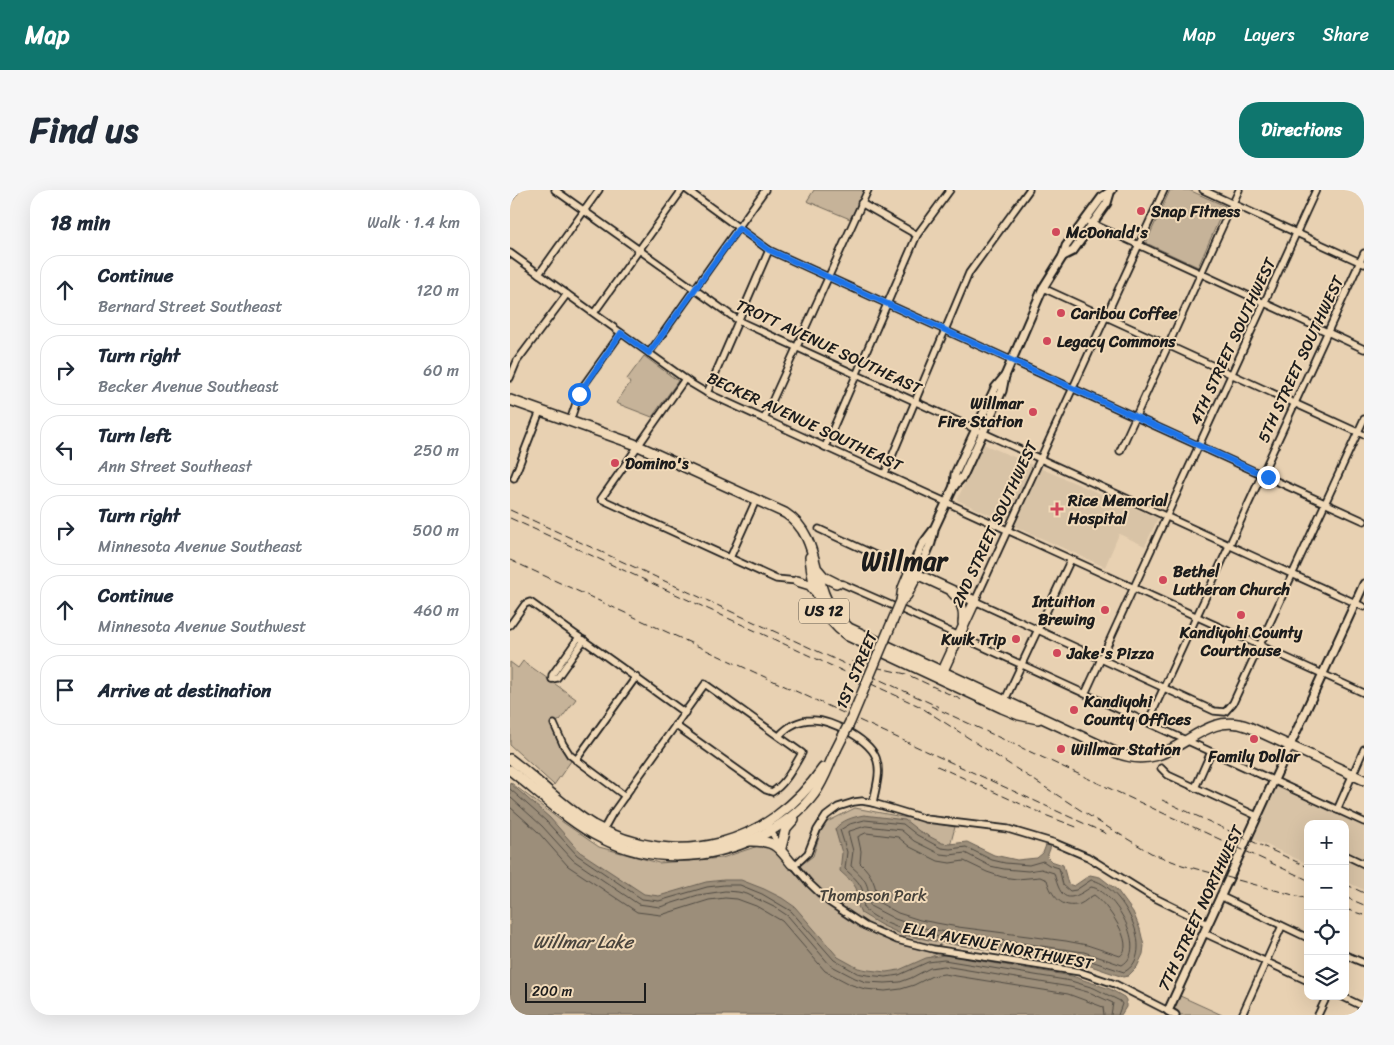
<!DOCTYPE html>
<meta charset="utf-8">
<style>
:root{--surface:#fff;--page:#f6f6f7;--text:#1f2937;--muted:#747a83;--line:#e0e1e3;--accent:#0f766e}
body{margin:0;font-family:Sriracha,sans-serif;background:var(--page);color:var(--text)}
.controls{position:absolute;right:15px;bottom:15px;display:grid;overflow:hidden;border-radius:10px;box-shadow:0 5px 20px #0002}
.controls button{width:45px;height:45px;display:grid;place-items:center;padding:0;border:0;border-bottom:1px solid var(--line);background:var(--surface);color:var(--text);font:25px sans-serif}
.scale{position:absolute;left:15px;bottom:12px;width:121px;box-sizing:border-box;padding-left:5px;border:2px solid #1c1c1c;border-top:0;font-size:14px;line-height:18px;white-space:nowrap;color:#1c1c1c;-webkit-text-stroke:4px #f0d9b8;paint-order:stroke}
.stop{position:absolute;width:15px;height:15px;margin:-11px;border:4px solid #1a73e8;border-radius:50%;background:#fff}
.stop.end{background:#1a73e8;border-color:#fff;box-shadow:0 1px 5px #0008}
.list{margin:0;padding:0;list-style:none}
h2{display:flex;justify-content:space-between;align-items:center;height:65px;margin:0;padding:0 20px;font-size:21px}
h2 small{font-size:16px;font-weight:400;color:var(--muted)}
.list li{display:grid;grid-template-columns:32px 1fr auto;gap:15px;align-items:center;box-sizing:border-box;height:70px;margin:0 10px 10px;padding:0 10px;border:1px solid var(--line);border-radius:20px}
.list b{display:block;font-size:19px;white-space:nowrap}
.list p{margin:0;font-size:16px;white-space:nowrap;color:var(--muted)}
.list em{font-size:16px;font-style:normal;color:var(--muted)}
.icon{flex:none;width:28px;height:28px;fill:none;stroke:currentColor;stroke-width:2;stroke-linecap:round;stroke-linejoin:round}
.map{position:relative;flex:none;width:854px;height:825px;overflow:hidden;border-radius:20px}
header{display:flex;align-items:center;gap:30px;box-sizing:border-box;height:70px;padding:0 25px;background:var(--accent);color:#fff}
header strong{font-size:24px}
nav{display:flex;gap:28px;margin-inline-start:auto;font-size:18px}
.intro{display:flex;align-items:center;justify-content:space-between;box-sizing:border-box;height:120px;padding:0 30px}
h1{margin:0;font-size:35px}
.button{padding:12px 22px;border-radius:20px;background:var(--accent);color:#fff;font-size:18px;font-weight:700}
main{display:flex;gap:30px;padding:0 30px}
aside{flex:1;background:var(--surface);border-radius:20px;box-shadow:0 5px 20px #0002}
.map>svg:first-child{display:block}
</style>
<header>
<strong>Map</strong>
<nav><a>Map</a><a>Layers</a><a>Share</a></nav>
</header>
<div class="intro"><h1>Find us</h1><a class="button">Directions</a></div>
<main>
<aside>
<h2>18 min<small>Walk · 1.4 km</small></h2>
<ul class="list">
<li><svg class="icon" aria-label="ahead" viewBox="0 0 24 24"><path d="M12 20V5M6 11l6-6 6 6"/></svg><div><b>Continue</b><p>Bernard Street Southeast</p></div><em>120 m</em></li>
<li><svg class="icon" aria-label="right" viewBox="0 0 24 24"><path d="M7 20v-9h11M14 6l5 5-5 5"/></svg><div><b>Turn right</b><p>Becker Avenue Southeast</p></div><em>60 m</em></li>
<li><svg class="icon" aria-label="left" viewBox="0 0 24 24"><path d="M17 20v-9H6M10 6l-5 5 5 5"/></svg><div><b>Turn left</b><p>Ann Street Southeast</p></div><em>250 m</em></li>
<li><svg class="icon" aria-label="right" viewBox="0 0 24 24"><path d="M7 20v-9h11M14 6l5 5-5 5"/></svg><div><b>Turn right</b><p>Minnesota Avenue Southeast</p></div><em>500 m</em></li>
<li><svg class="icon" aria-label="ahead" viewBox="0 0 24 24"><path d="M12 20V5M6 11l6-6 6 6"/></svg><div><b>Continue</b><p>Minnesota Avenue Southwest</p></div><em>460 m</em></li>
<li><svg class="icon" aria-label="arrive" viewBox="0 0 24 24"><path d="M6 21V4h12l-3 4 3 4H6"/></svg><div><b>Arrive at destination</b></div></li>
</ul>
</aside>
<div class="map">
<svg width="854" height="825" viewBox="0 0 854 825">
<rect width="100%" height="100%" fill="#e8d1b2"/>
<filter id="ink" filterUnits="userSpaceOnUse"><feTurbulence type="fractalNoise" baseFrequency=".02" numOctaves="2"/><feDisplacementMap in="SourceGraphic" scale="10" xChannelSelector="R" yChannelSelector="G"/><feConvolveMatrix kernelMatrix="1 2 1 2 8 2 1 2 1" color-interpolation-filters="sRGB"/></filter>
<g filter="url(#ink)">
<g fill="#d8c3a6">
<polygon points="473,254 648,328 635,356 609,344 595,377 447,310"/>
<polygon points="765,593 854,633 854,700 835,691 835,634 798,634 798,674 741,648"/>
</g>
<g fill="#c6b399" stroke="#71685a">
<polygon points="304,0 352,0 354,2 340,29 297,11"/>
<polygon points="660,0 679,0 715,16 688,77 636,53"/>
<polygon points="134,166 168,191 142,227 106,213 120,193 117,189"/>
<polygon points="13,471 66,509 50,530 41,535 50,556 61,571 44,595 0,555 0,472 8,478"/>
<polygon points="0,592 54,633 89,657 149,673 212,668 251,655 262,659 283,681 303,666 313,634 345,618 445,637 441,652 429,763 381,786 349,782 142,710 58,658 0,600"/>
<polygon points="668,805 712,825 668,825 661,820"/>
</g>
<g fill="#9c8e7a" stroke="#696054">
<polygon points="0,593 40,628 70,662 134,704 149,706 196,692 214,690 231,690 254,699 272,708 285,717 328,767 348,778 358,780 376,782 389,780 416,768 434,765 562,786 600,799 614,807 616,810 616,817 611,825 0,825"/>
<path d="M354,625L395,630L409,641L432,653L439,654L457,652L484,665L507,670L527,668L533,663L536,655L541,656L537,667L541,671L553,675L558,694L564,696L580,685L590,687L607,700L623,722L630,739L634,756L633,764L627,777L618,786L613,787L572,773L445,755L393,745L371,735L351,723L348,716V705L346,698L342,692L330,681L332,663L325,639C332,630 343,627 354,625Z"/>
</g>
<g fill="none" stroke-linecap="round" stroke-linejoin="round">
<g stroke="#4f4a42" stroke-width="1">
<polyline points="0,599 36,631 67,665 132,709 149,711 197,697 214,695 230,695 252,704 281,721 324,770 347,783 357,785 376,787 389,785 418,772 434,770 561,791 584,798 610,811 612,814 608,825"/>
<polyline points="0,607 32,636 63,670 128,714 150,717 188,705 215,701 228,702 237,704 266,718 278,726 320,775 345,788 356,792 375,793 390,792 401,788 420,778 434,776 560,797 581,803 603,813 601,825"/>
<polyline points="0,617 27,641 58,676 127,722 151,725 199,710 215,708 227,709 246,716 272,731 315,781 342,795 355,799 375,801 391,799 404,795 422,786 434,784 558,804 593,817 594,825"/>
<path d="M355,630L393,634L407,645L431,658L440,659L456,657L482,670L495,673L519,675L533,671L539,675L549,678L553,695L560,701L566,700L581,690C611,693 649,764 614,782L572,768L417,745C395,741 372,734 354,719C353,714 354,708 353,702C350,691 342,686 335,679L337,662L330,640L340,634Z"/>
<path d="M356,636L391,640L404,651L430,664L440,665L455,663L480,676L494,679L518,681L531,679L544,683C551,711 558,713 581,697C604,700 639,760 612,775L574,762L447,744L408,737L385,729L360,716C358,694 358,691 341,676L343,661L338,642Z"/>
<path d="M356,643L388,647L400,657L428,671L440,673L454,671L477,682L492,687L507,689L530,687L537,690C541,705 552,720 570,714C575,712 579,707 584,705C596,713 627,755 610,766L577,755L556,751L448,737L410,730L388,723L368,712C366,695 362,684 350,673L351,661L348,647Z"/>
</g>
<defs>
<g id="minor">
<polyline points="45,0 229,131 854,417"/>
<polyline points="177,0 259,60 854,331"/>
<polyline points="654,0 465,411 704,521 715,522 723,513 854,229"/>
<polyline points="693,0 854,74"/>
<polyline points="0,7 5,0"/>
<polyline points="351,13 407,45"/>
<polyline points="579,32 854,159"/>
<polyline points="0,63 182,194 197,203 854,503"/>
<polyline points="29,84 89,0"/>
<polyline points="533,98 854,245"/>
<polyline points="84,123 172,0"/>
<polyline points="139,163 255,0"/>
<polyline points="0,188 7,171 57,104"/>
<polyline points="175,189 91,309 266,389 287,391"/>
<polyline points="197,203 259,60"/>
<polyline points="254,229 358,0"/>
<polyline points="60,231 71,199 111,143"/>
<polyline points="315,257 407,45 440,0"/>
<polyline points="610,261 729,0"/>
<polyline points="375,283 459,83 519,0"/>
<polyline points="4,288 30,221"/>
<polyline points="309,339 400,381"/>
<polyline points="220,368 246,310"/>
<polyline points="326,393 333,394 397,422 854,632"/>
<polyline points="0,435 15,414 20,412 175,523"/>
<polyline points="42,489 47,488 74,450"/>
<polyline points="42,489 42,485 69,447"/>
<polyline points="575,504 806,0"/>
<polyline points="494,512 561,369"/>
<polyline points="638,532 854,63"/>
<polyline points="44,534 53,554 60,565 115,606"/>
<path d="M269,546C278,536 288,530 302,530C321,529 363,551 367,571C371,584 365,600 363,613"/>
<polyline points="66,570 126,487"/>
<polyline points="651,578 658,585 747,626"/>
<polyline points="685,598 701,562"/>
<polyline points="827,620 854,559"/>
<polyline points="259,638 271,658"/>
<path d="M92,642L102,624L195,494L292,563C284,576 275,595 262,602L256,600L165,535"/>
<polyline points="835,665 854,674"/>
<polyline points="282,673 300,694 319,712 355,736 387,750 423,759 570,782 605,794 658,821"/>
<polyline points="284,676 298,663 307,640 316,626 328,617 344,612 352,611 363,613 416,629 498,639 545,653 578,667 639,705 698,734"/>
<polyline points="710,706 798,748"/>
<polyline points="694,743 798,791"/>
<polyline points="835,765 854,773"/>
<polyline points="831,806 854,817"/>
<polyline points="732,825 772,736"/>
<polyline points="808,825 817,806"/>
</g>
<g id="major">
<polyline points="553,66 563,61 597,13 600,3"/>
<polyline points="444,296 445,284 485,198 495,186 533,98 553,66 556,56 592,7 602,0"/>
<polyline points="400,381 412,355 424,339 444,296 453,286 492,201 495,186"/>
<polyline points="407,385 421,353 424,341"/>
<polyline points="665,825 658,821 854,394"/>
</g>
<g id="highway">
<path d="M0,210L124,254L275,323C304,341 303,375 314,404C319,418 328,429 339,438L607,563C666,586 686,517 739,537L854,590"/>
<path d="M300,367C303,399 311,427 338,446L492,518L509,525L528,529"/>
<polyline points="308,380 314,387 326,393"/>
<polyline points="287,391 300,395 305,401"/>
<path d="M442,402C451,411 455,420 453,433"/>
<polyline points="391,411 393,398 400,381 465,411 431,485"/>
<polyline points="391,411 397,405 407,385"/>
<path d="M0,569C28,590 53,617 83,635C167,682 260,655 313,578"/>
<path d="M0,580C30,603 57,631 91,648C141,673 197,671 248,647C269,637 290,623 304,604C314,591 319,574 326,560"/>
<path d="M241,651C266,651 267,656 282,674"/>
<polyline points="271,658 276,638 284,629"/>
</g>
</defs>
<use href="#minor" stroke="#1c1c1c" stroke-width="9"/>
<use href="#major" stroke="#1c1c1c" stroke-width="11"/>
<use href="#highway" stroke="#1c1c1c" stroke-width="12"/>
<use href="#minor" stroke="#f0d9b8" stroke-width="5.5"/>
<use href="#major" stroke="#f0d9b8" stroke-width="7"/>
<use href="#highway" stroke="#f0d9b8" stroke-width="9"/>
<g stroke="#1c1c1c" stroke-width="1" stroke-dasharray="8 4" stroke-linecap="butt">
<polyline points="0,320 429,517"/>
<polyline points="0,328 409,516 589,632 641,663 672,675 798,709"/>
<polyline points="0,370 597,644"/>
<polyline points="342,472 396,484 452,510"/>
<polyline points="421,516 798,690"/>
<polyline points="427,576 535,625 569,638"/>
<polyline points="652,610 798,677"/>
<polyline points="835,694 854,703"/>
<polyline points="835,707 854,715"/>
<polyline points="835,719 854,725"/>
</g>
<defs>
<polyline id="highway-bridge" points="326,560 340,532 391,411"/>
</defs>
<use href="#highway-bridge" stroke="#1c1c1c" stroke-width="12" stroke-linecap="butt"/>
<use href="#highway-bridge" stroke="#f0d9b8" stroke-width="9"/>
</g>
</g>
<g fill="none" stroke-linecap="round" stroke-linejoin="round" filter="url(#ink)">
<polyline stroke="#1a73e8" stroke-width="6" points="69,204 111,143 139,163 229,38 259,60 758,287"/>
</g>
<g fill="#d1495b" stroke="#f0d9b8" stroke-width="2">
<circle cx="631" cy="21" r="5"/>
<circle cx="546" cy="42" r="5"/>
<circle cx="551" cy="123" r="5"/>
<circle cx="537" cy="151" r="5"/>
<circle cx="523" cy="222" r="5"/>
<circle cx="105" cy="273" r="5"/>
<path d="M544.5 311.5h5v5h5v5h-5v5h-5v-5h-5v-5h5z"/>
<circle cx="653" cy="390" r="5"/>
<circle cx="595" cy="420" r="5"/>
<circle cx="731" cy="425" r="5"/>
<circle cx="506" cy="449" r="5"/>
<circle cx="547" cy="463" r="5"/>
<circle cx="564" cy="520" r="5"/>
<circle cx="744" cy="549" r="5"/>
<circle cx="551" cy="559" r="5"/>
</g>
<g text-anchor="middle" stroke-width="4" stroke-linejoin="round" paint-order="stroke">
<rect fill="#f0d9b8" stroke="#5c554b" stroke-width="1" x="289" y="408.5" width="50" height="25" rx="4"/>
<g font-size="15" font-weight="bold" fill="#1c1c1c">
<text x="314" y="426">US 12</text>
</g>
<g font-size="16" font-weight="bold" fill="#1c1c1c" stroke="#f0d9b8" text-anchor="start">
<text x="641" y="27">Snap Fitness</text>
<text x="556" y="48">McDonald's</text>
<text x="561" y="129">Caribou Coffee</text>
<text x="547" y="157">Legacy Commons</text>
<text x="513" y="219" text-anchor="end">Willmar<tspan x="513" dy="18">Fire Station</tspan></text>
<text x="115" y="279">Domino's</text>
<text x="558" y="316">Rice Memorial<tspan x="558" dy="18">Hospital</tspan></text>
<text x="663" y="387">Bethel<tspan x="663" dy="18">Lutheran Church</tspan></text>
<text x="585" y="417" text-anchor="end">Intuition<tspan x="585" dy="18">Brewing</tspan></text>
<text x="731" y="448" text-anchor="middle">Kandiyohi County<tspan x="731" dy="18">Courthouse</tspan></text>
<text x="496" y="455" text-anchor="end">Kwik Trip</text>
<text x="557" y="469">Jake's Pizza</text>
<text x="574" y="517">Kandiyohi<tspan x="574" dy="18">County Offices</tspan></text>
<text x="561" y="565">Willmar Station</text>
<text x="744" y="572" text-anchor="middle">Family Dollar</text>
</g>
<g font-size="16" fill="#1c1c1c" stroke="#f0d9b8">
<text transform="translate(722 151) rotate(-65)" y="6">4TH STREET SOUTHWEST</text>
<text transform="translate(319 156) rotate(25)" y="6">TROTT AVENUE SOUTHEAST</text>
<text transform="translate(790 169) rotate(-65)" y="6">5TH STREET SOUTHWEST</text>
<text transform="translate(295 231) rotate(25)" y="6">BECKER AVENUE SOUTHEAST</text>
<text transform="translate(484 334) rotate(-65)" y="6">2ND STREET SOUTHWEST</text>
<text transform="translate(346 480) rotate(-67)" y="6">1ST STREET</text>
<text transform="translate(690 718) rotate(-65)" y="6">7TH STREET NORTHWEST</text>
<text transform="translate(488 755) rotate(11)" y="6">ELLA AVENUE NORTHWEST</text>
</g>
<g font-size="16" fill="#46423b" stroke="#f0d9b8">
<text x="363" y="711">Thompson Park</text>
</g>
<g font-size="18" font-style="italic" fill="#49443d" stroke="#f0d9b8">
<text x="73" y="758">Willmar Lake</text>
</g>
<g font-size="26" font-weight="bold" fill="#1c1c1c" stroke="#f0d9b8">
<text x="394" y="380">Willmar</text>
</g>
</g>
</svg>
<div class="controls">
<button>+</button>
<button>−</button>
<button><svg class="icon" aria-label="locate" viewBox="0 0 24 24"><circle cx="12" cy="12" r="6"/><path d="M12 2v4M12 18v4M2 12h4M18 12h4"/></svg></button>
<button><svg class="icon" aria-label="layers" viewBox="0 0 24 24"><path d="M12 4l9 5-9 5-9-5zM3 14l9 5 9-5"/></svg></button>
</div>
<div class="scale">200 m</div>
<div class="stop" style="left:69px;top:204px"></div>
<div class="stop end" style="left:758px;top:287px"></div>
</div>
</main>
